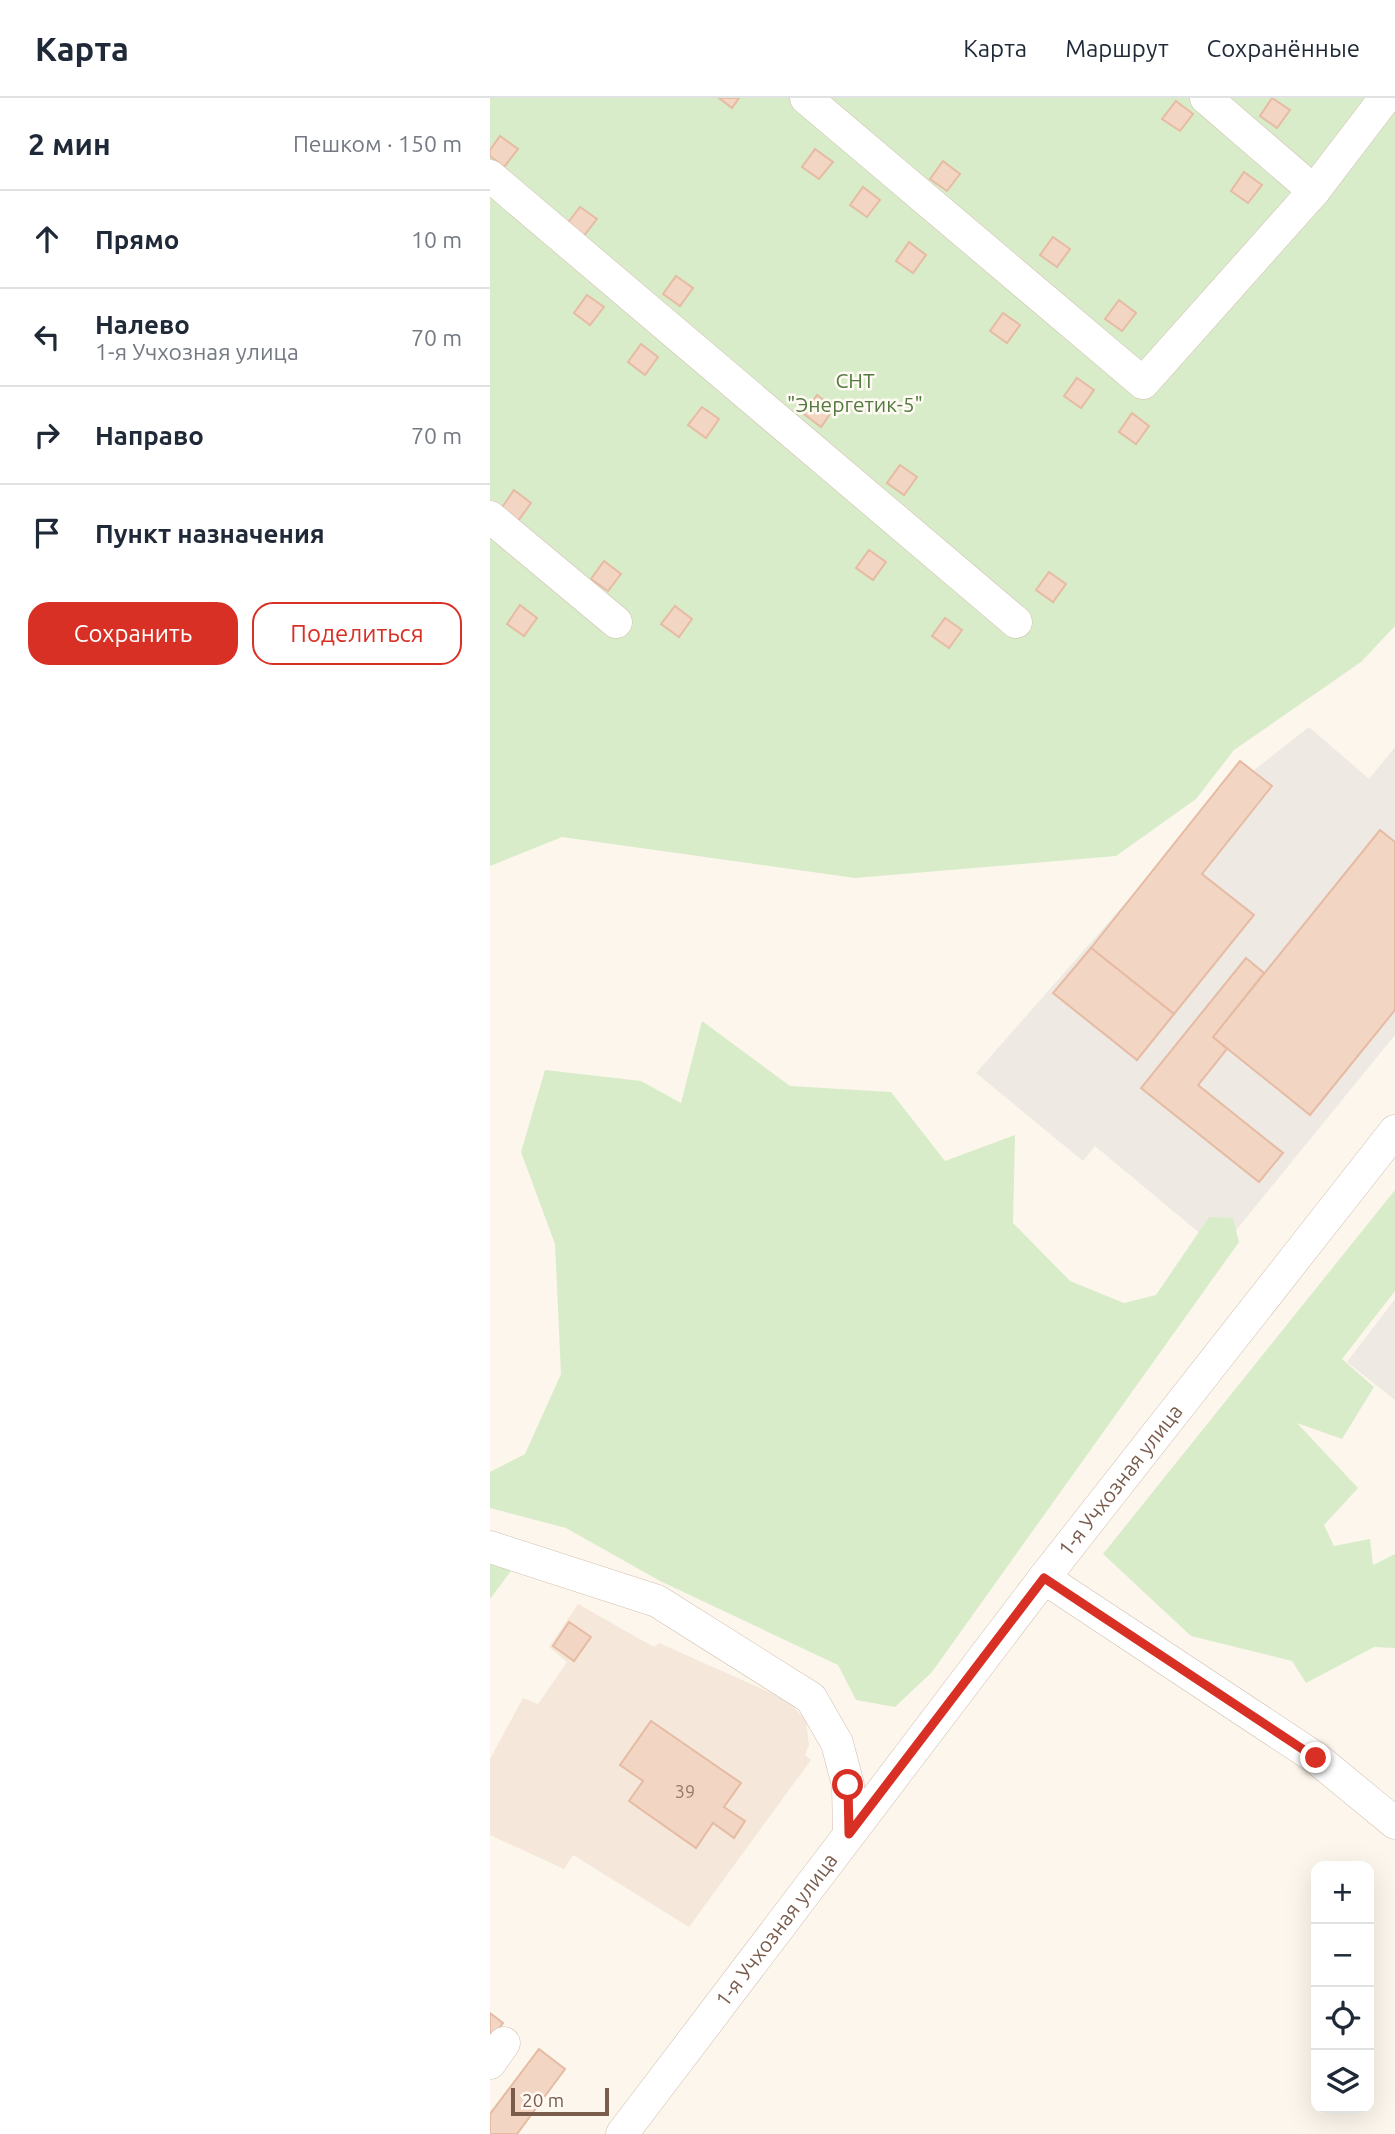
<!DOCTYPE html>
<html lang="ru">
<meta charset="utf-8">
<style>
:root{--surface:#fff;--page:#f6f6f7;--text:#1f2937;--muted:#747a83;--line:#e0e1e3;--accent:#d93025}
body{margin:0;font-family:Ubuntu,sans-serif;background:var(--page);color:var(--text)}
.controls{position:absolute;right:21px;bottom:21px;display:grid;overflow:hidden;border-radius:14px;box-shadow:0 7px 28px #0002}
.controls button{width:63px;height:63px;display:grid;place-items:center;padding:0;border:0;border-bottom:2px solid var(--line);background:var(--surface);color:var(--text);font:35px sans-serif}
.scale{position:absolute;left:21px;bottom:18px;width:98px;box-sizing:border-box;padding-left:7px;border:4px solid #7a5c4d;border-top:0;font-size:19px;line-height:24px;white-space:nowrap;color:#7a5c4d;-webkit-text-stroke:5px #fffaf3;paint-order:stroke}
.stop{position:absolute;width:21px;height:21px;margin:-16px;border:5px solid #d93025;border-radius:50%;background:#fff}
.stop.end{background:#d93025;border-color:#fff;box-shadow:0 2px 7px #0008}
.list{margin:0;padding:0;list-style:none}
h2{display:flex;justify-content:space-between;align-items:center;height:91px;margin:0;padding:0 28px;font-size:30px}
h2 small{font-size:23px;font-weight:400;color:var(--muted)}
.list li{display:grid;grid-template-columns:46px 1fr auto;gap:21px;align-items:center;box-sizing:border-box;height:98px;padding:0 28px;border-top:2px solid var(--line)}
.list b{display:block;font-size:26px;white-space:nowrap}
.list p{margin:0;font-size:23px;white-space:nowrap;color:var(--muted)}
.list em{font-size:23px;font-style:normal;color:var(--muted)}
.actions{display:flex;gap:14px;padding:21px 28px}
.actions a{flex:1;padding:16px 0;border:2px solid var(--accent);border-radius:21px;text-align:center;font-size:24px;color:var(--accent)}
.actions .main{background:var(--accent);color:#fff}
.icon{flex:none;width:38px;height:38px;fill:none;stroke:currentColor;stroke-width:2;stroke-linecap:round;stroke-linejoin:round}
.map{position:relative;flex:none;width:905px;height:2036px;overflow:hidden}
header{display:flex;align-items:center;gap:42px;box-sizing:border-box;height:98px;padding:0 35px;background:var(--surface);border-bottom:2px solid var(--line)}
header strong{font-size:33px}
nav{display:flex;gap:38px;margin-inline-start:auto;font-size:24px}
main{display:flex}
aside{flex:1;background:var(--surface)}
.map>svg:first-child{display:block}
</style>
<header>
<strong>Карта</strong>
<nav><a>Карта</a><a>Маршрут</a><a>Сохранённые</a></nav>
</header>
<main>
<aside>
<h2>2 мин<small>Пешком · 150 m</small></h2>
<ul class="list">
<li><svg class="icon" aria-label="ahead" viewBox="0 0 24 24"><path d="M12 20V5M6 11l6-6 6 6"/></svg><div><b>Прямо</b></div><em>10 m</em></li>
<li><svg class="icon" aria-label="left" viewBox="0 0 24 24"><path d="M17 20v-9H6M10 6l-5 5 5 5"/></svg><div><b>Налево</b><p>1-я Учхозная улица</p></div><em>70 m</em></li>
<li><svg class="icon" aria-label="right" viewBox="0 0 24 24"><path d="M7 20v-9h11M14 6l5 5-5 5"/></svg><div><b>Направо</b></div><em>70 m</em></li>
<li><svg class="icon" aria-label="arrive" viewBox="0 0 24 24"><path d="M6 21V4h12l-3 4 3 4H6"/></svg><div><b>Пункт назначения</b></div></li>
</ul>
<div class="actions"><a class="main">Сохранить</a><a>Поделиться</a></div>
</aside>
<div class="map">
<svg width="905" height="2036" viewBox="0 0 905 2036">
<rect width="100%" height="100%" fill="#fdf6ec"/>
<polygon fill="#f5e8da" points="88,1506 164,1549 169,1545 299,1603 316,1623 319,1647 315,1657 321,1662 199,1829 83,1757 74,1771 0,1737 0,1661 33,1600 48,1606 77,1564 59,1549"/>
<g fill="#efe9e4">
<polygon points="819,629 879,681 905,649 905,937 730,1152 605,1048 593,1063 486,975 726,702"/>
<polygon points="905,1201 905,1302 857,1264"/>
</g>
<g fill="#d8ecc9">
<polygon points="0,0 905,0 905,528 871,564 744,652 706,701 626,758 365,780 72,739 0,768"/>
<polygon points="212,923 300,988 401,994 455,1063 525,1037 523,1125 580,1183 634,1205 666,1197 719,1119 743,1120 749,1144 442,1574 405,1609 366,1602 348,1567 170,1483 76,1430 0,1410 0,1374 35,1356 71,1276 65,1146 31,1054 55,972 151,983 191,1005"/>
<polygon points="905,1092 905,1193 852,1261 884,1289 852,1341 807,1325 868,1390 834,1427 844,1448 880,1441 883,1467 905,1456 905,1550 884,1549 816,1585 802,1563 701,1538 613,1456"/>
<polygon points="0,1460 24,1469 0,1501"/>
</g>
<g fill="#f3d5c3" stroke="#e6bba3" stroke-width="2">
<polygon points="229,0 249,0 242,10"/>
<polygon points="782,0 800,12 787,30 770,18"/>
<polygon points="686,3 703,16 690,33 672,21"/>
<polygon points="10,38 28,51 14,69 0,58 0,52"/>
<polygon points="325,51 343,64 329,81 312,69"/>
<polygon points="453,63 470,76 457,93 440,81"/>
<polygon points="754,74 772,87 758,105 741,93"/>
<polygon points="373,89 390,102 377,119 360,107"/>
<polygon points="90,109 107,121 93,139 76,127"/>
<polygon points="563,139 580,151 567,169 550,157"/>
<polygon points="419,144 436,157 423,175 406,163"/>
<polygon points="186,178 203,190 190,208 173,196"/>
<polygon points="97,197 114,209 100,227 84,215"/>
<polygon points="629,202 646,215 632,233 615,221"/>
<polygon points="513,215 530,227 517,245 500,233"/>
<polygon points="151,246 168,259 155,277 138,264"/>
<polygon points="587,280 604,292 591,310 574,298"/>
<polygon points="327,297 344,310 331,329 314,316"/>
<polygon points="212,309 229,321 216,340 198,327"/>
<polygon points="642,315 659,328 646,346 629,334"/>
<polygon points="410,367 427,379 414,397 397,385"/>
<polygon points="24,392 41,405 28,423 11,411"/>
<polygon points="379,452 396,464 383,482 366,470"/>
<polygon points="114,463 131,476 118,493 101,481"/>
<polygon points="559,474 576,486 563,504 546,492"/>
<polygon points="30,507 47,520 34,538 17,526"/>
<polygon points="185,508 202,521 189,539 171,526"/>
<polygon points="455,520 472,532 459,550 442,538"/>
<polygon points="750,663 782,688 712,776 764,817 684,916 601,850"/>
<polygon points="890,732 905,744 905,912 820,1017 723,939"/>
<polygon points="601,850 684,916 647,962 563,895"/>
<polygon points="756,860 774,875 723,939 737,951 708,987 793,1055 769,1084 651,990"/>
<polygon points="79,1524 101,1539 84,1563 63,1548"/>
<polygon points="161,1623 251,1685 234,1709 255,1723 244,1740 223,1725 206,1750 139,1703 153,1683 130,1667"/>
<polygon points="0,1915 13,1925 0,1943"/>
<polygon points="49,1951 75,1971 27,2036 0,2036 0,2016"/>
</g>
<g fill="none" stroke-linecap="round" stroke-linejoin="round">
<defs>
<g id="minor">
<polyline points="316,0 653,285 824,93 895,0"/>
<polyline points="716,0 824,93"/>
<polyline points="0,78 526,524"/>
<polyline points="0,419 126,524"/>
<polyline points="0,1449 167,1503 321,1600 347,1645 358,1687 359,1736"/>
<polyline points="554,1480 826,1660 905,1725"/>
<polyline points="0,1965 14,1945"/>
<path id="s1" d="M132,2036L554,1480L905,1033"/>
</g>
</defs>
<use href="#minor" stroke="#d1beb0" stroke-width="33"/>
<use href="#minor" stroke="#fff" stroke-width="32"/>
</g>
<g fill="none" stroke-linecap="round" stroke-linejoin="round">
<polyline stroke="#d93025" stroke-width="9" points="358,1687 359,1736 554,1480 826,1660"/>
</g>
<g text-anchor="middle" stroke-width="5" stroke-linejoin="round" paint-order="stroke">
<g font-size="18" fill="#987a6a">
<text x="195" y="1700">39</text>
</g>
<g font-size="21" fill="#537a41" stroke="#fffaf3">
<text x="365" y="290">СНТ<tspan x="365" dy="24">"Энергетик-5"</tspan></text>
</g>
<g font-size="21" fill="#7a5c4d" stroke="#fffaf3">
<text dy="7" stroke="none"><textPath href="#s1" startOffset="822">1-я Учхозная улица</textPath></text>
<text dy="7" stroke="none"><textPath href="#s1" startOffset="256">1-я Учхозная улица</textPath></text>
</g>
</g>
</svg>
<div class="controls">
<button>+</button>
<button>−</button>
<button><svg class="icon" aria-label="locate" viewBox="0 0 24 24"><circle cx="12" cy="12" r="6"/><path d="M12 2v4M12 18v4M2 12h4M18 12h4"/></svg></button>
<button><svg class="icon" aria-label="layers" viewBox="0 0 24 24"><path d="M12 4l9 5-9 5-9-5zM3 14l9 5 9-5"/></svg></button>
</div>
<div class="scale">20 m</div>
<div class="stop" style="left:358px;top:1687px"></div>
<div class="stop end" style="left:826px;top:1660px"></div>
</div>
</main>
